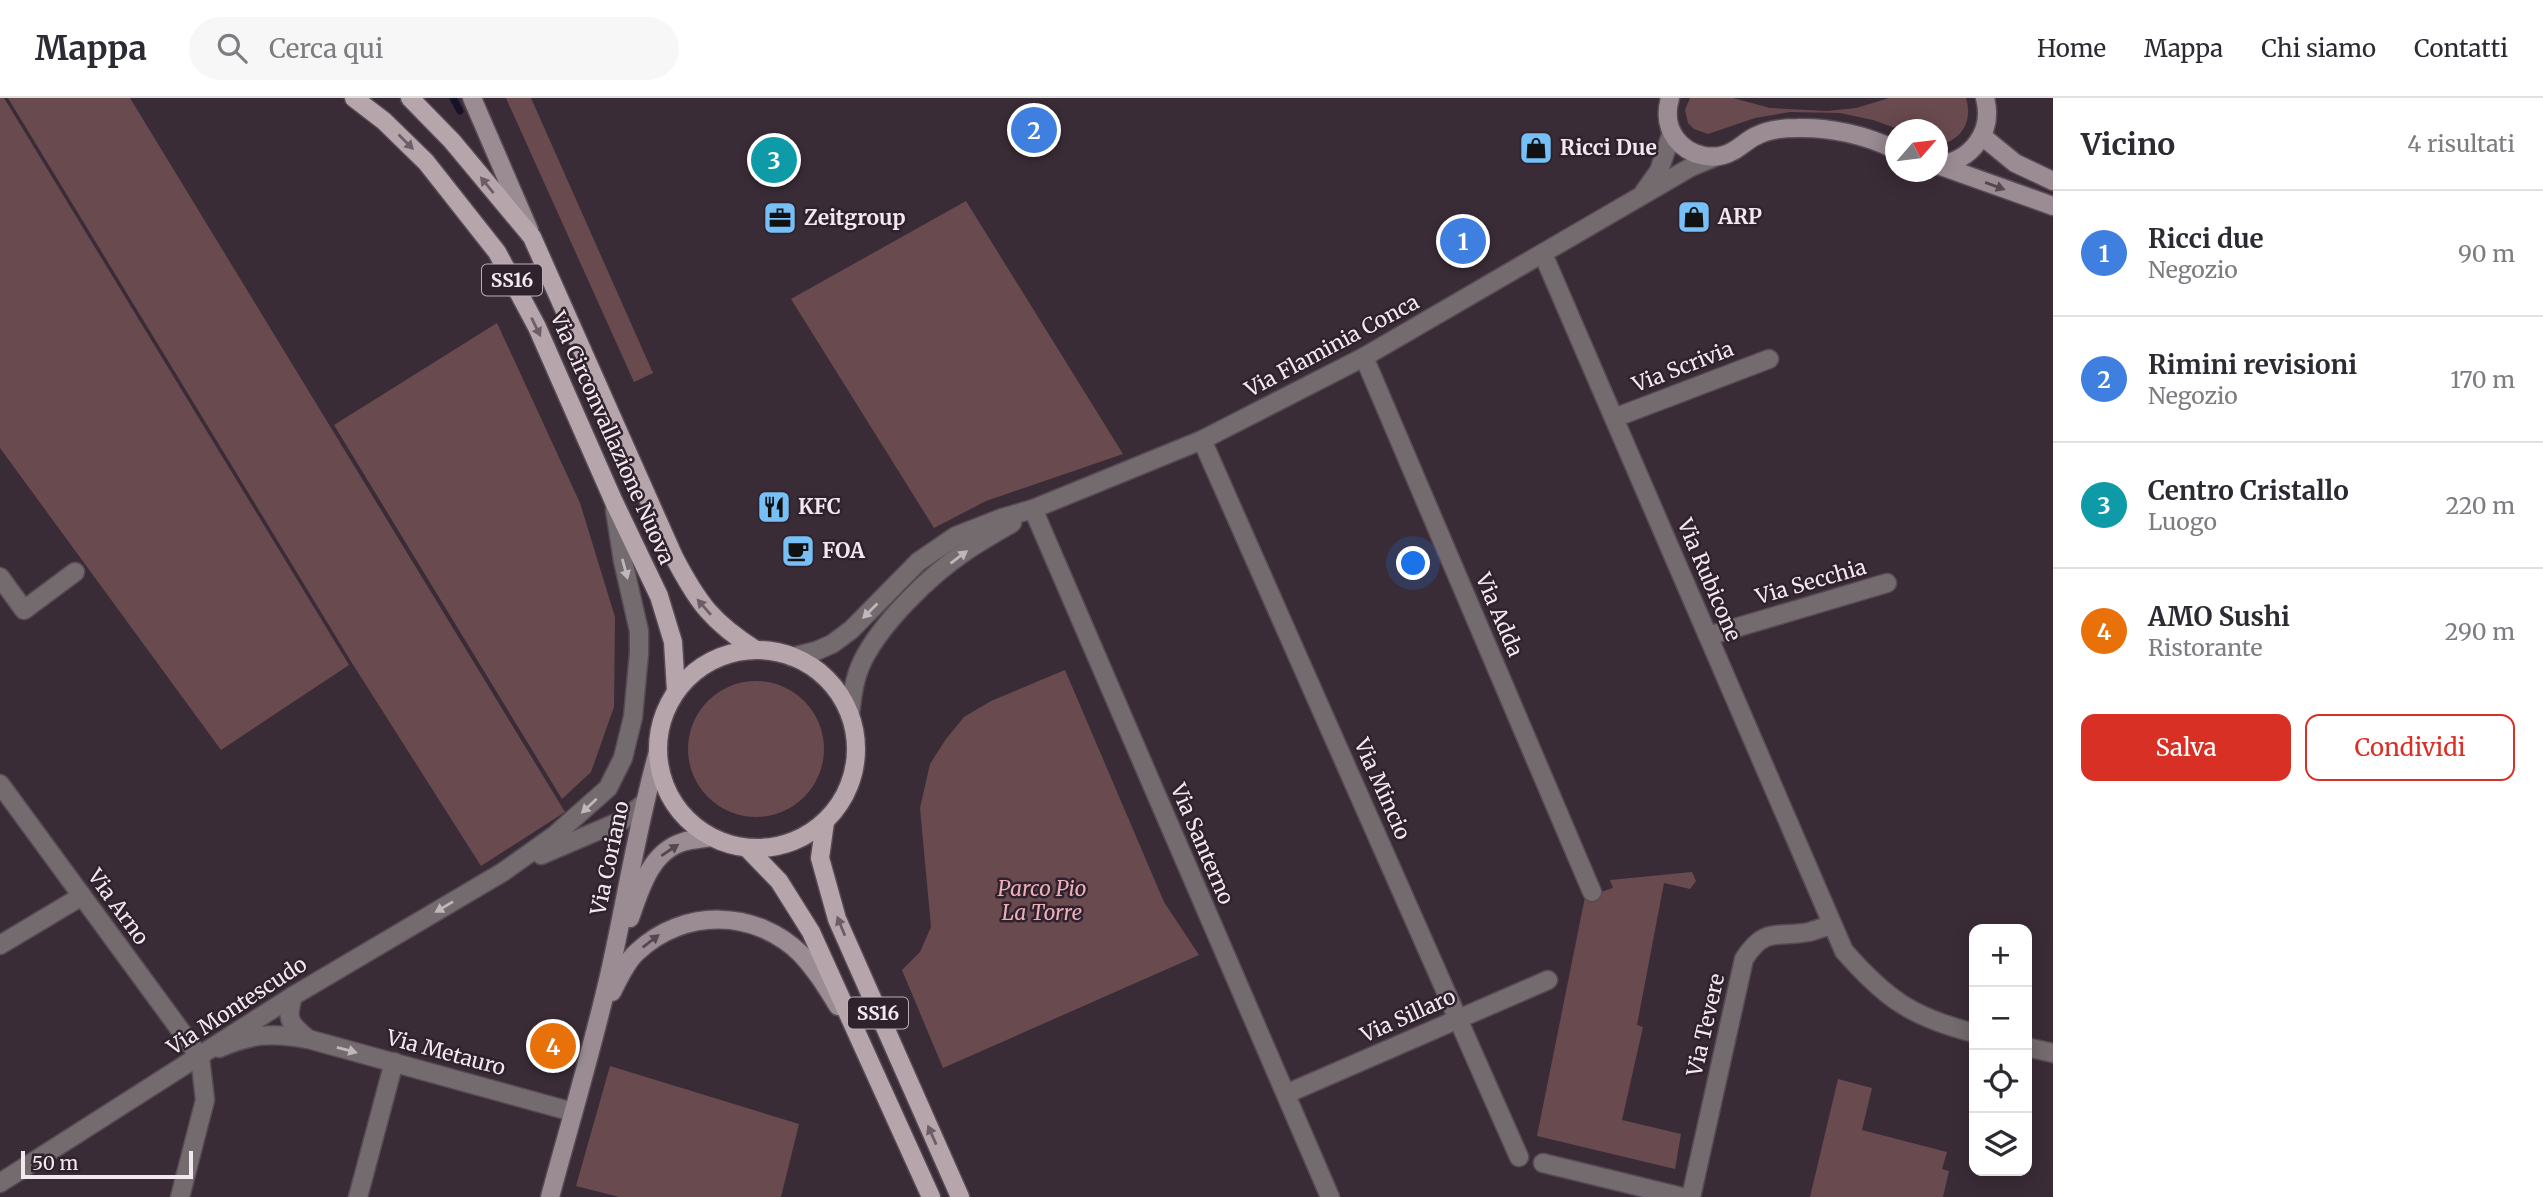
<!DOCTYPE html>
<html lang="it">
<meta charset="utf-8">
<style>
:root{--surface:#fff;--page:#f7f7f7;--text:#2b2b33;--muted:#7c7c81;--line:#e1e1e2;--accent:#d93025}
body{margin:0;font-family:Merriweather,serif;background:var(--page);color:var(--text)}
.controls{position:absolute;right:21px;bottom:21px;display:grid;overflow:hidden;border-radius:14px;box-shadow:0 4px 18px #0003}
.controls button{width:63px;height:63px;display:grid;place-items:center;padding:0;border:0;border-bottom:2px solid var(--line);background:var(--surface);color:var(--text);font:35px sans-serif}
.compass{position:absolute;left:1885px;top:21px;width:63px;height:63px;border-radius:50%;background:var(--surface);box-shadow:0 4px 18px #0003;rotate:62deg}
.scale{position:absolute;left:21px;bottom:18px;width:172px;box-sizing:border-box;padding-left:7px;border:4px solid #f2e9f0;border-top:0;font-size:19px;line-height:24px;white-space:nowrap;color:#f2e9f0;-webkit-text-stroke:5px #30222d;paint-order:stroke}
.you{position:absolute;left:1414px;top:466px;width:24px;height:24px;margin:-18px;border:5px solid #fff;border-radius:50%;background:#1a73e8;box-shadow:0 0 0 10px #1a73e833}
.badge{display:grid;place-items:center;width:46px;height:46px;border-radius:50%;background:var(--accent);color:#fff;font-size:23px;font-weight:700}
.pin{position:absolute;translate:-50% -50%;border:4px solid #fff;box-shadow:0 2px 7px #0006}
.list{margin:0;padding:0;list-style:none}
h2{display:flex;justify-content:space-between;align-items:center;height:91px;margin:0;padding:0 28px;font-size:30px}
h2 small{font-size:23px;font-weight:400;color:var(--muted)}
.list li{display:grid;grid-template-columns:46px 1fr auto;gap:21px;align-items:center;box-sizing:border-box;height:126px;padding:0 28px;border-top:2px solid var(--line)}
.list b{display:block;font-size:26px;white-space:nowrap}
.list p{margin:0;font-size:23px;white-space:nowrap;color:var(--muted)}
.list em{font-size:23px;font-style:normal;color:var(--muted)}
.actions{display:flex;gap:14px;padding:21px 28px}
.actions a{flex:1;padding:16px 0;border:2px solid var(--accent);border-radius:14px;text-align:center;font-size:24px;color:var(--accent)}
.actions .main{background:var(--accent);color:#fff}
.icon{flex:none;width:38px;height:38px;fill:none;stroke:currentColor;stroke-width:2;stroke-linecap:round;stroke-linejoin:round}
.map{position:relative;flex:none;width:2053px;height:1099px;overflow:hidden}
header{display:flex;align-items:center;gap:42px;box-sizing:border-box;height:98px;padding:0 35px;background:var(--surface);border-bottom:2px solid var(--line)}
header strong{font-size:33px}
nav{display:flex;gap:38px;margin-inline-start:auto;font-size:24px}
.search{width:490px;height:63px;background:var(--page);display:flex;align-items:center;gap:18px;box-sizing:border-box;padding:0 24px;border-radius:38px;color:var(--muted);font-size:26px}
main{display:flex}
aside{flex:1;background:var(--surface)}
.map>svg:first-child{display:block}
</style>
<header>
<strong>Mappa</strong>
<div class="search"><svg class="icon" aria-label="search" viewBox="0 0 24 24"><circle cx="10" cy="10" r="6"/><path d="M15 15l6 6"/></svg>Cerca qui</div>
<nav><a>Home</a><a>Mappa</a><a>Chi siamo</a><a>Contatti</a></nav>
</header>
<main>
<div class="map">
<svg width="2053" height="1099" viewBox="0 0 2053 1099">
<rect width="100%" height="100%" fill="#3a2c37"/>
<g fill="#694a4f">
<polygon points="0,0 4,0 349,567 221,652 0,350"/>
<polygon points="8,0 130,0 565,714 481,768 352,565"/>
<polygon points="506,0 531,0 653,275 634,284"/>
<path d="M1690,0H1733L1770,10L1827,13L1856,10L1889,0H1966C1973,23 1962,43 1938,47V32L1898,31L1873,22L1840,15L1790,14L1755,20L1708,36L1694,31L1688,25L1685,12Z"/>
<polygon points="966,103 1123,356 986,403 934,430 791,201"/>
<polygon points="497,225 580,405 615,519 614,609 591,674 562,701 334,327"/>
<polygon points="1065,572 1164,804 1199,857 943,970 902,872 920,854 931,829 920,710 930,666 946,641 964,619 991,603"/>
<circle cx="756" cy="651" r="68"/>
<polygon points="1692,774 1696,783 1690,791 1664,785 1637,927 1643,929 1622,1022 1681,1036 1675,1071 1537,1038 1585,799 1613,790 1610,782"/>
<polygon points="610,968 799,1026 781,1099 619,1099 576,1088"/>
<polygon points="1838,981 1872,990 1862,1032 1947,1054 1942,1071 1949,1073 1943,1099 1810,1099"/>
</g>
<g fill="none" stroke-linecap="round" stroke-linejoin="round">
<polyline stroke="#181127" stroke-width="7" points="453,0 460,13"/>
<defs>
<g id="minor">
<path d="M1543,156L1844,853C1886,901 1912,919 1974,935"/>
<polyline points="1364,259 1592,794"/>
<polyline points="1614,320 1769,261"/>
<polyline points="1202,342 1519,1059"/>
<polyline points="1033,411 1330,1099"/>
<polyline points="0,479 24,512 75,474"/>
<polyline points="1708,538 1887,485"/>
<polyline points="0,686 200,959 205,1002 180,1099"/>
<polyline points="0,847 82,798"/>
<path d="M293,898C286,922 289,925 308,941L573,1014"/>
<polyline points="2027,949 2053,955"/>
<path d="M219,950C252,936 272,934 307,941"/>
<polyline points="1286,996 1548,882"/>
<polyline points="1543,1065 1682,1099"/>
<polyline points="358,1099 394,964"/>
<path d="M1691,1099L1744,861C1765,828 1777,840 1809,834C1816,832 1824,829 1831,827"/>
</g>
<g id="tertiary">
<polyline points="1644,94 1659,73 1672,34"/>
<polyline points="792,559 816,553 832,546 851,532 918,464 956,438 1002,420 1033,411 1202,342 1364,259 1691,69 1715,59"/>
<path d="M850,617C852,599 854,581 862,564C881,525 930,477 966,453C981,443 997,434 1012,425"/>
<polyline points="541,757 623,722 643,706"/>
<polyline points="0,1085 293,898 503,774 555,737 608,690 623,660 633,619 639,555 639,533 623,463 615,412"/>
</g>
<g id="secondary">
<polyline points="472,0 529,132"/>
<path d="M1670,0C1666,14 1667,29 1676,41C1689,58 1714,64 1733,53C1741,49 1747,42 1756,38C1767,32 1784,30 1797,30C1830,29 1866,37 1896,52"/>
<polyline points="1982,38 2015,65 2053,83"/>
<polyline points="1938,67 2053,108"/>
<path d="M1938,67C1971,63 1994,34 1985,0"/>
<path d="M630,820C640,792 650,754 683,744C692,741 702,741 711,739"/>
<path d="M612,894C619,880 626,864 637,854C684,810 755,811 801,856C816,872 827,890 838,908"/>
<path d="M550,1099C570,1025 592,952 609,878C626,803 637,728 658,654"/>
</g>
<g id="primary">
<polyline points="354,0 384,23 426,64 497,154 537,229 614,404 659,498 673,544 676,593"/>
<path d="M410,0L452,43L532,139L674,459C698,505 712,524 756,552"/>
<circle cx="757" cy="651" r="99"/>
<polyline points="825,724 820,760 837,821 960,1099"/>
<polyline points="747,750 779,783 811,834 931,1099"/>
</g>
</defs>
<use href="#minor" stroke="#574a55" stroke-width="21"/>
<use href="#tertiary" stroke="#574a55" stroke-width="21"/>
<use href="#secondary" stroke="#574a55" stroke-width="21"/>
<use href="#primary" stroke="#574a55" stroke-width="21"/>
<use href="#minor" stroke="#746b6f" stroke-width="18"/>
<use href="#tertiary" stroke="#746b6f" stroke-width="18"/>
<use href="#secondary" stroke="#9a8c92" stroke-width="18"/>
<use href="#primary" stroke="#b7a5ac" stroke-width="18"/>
</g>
<defs><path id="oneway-solid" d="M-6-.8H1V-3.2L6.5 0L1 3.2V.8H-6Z" transform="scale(1.75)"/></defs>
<g fill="#6d5d66">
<use href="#oneway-solid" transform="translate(406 44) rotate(45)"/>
<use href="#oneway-solid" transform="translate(487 87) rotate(-129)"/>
<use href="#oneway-solid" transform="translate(536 229) rotate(64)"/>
<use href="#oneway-solid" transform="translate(704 509) rotate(-131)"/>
<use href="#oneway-solid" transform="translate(841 828) rotate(-112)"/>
<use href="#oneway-solid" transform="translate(932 1037) rotate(-114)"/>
</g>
<g fill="#554750">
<use href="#oneway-solid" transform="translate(1995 88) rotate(20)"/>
<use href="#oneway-solid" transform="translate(670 752) rotate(-34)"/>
<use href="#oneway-solid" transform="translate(651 843) rotate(-38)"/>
</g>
<g fill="#c0b7bc">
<use href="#oneway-solid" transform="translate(959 459) rotate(-37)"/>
<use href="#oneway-solid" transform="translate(625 471) rotate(75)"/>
<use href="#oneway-solid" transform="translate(870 513) rotate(135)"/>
<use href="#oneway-solid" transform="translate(589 708) rotate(137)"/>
<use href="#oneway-solid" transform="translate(444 809) rotate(149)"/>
<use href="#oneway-solid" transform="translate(347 952) rotate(15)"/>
</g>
<defs>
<symbol id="shop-square" viewBox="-11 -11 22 22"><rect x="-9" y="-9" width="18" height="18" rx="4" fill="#76c0f7" stroke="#30222d"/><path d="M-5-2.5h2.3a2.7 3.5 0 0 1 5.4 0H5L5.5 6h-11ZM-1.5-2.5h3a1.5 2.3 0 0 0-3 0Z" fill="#111"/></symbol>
<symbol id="office-square" viewBox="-11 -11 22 22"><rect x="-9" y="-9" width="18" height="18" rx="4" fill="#76c0f7" stroke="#30222d"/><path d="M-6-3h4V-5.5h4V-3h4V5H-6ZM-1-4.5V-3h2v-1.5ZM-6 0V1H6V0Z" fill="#111"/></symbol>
<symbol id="restaurant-square" viewBox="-11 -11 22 22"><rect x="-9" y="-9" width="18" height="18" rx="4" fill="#76c0f7" stroke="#30222d"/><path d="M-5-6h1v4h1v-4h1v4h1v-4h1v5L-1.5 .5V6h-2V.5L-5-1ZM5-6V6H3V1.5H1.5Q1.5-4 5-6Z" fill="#111"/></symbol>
<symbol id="cafe-square" viewBox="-11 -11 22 22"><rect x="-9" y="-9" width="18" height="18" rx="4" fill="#76c0f7" stroke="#30222d"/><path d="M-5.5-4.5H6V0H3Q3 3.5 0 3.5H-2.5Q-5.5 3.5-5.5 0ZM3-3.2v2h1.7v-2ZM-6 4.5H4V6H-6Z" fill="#111"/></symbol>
</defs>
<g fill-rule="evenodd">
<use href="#shop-square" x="1517" y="31" width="38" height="38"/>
<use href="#shop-square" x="1675" y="100" width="38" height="38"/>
<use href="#office-square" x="761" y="101" width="38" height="38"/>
<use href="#restaurant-square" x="755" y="390" width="38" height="38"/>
<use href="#cafe-square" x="779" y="434" width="38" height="38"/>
</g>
<g text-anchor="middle" stroke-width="5" stroke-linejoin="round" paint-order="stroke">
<g fill="#30222d" stroke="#b8adb6" stroke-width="2">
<rect x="482" y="166.5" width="60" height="31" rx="5"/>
<rect x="848" y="899.5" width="60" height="31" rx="5"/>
</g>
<g font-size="19" font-weight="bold" fill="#f2e9f0">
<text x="512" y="189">SS16</text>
<text x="878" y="922">SS16</text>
</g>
<g font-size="21" font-weight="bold" fill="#f2e9f0" stroke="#30222d" text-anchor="start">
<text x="1560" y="57">Ricci Due</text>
<text x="1718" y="126">ARP</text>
<text x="804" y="127">Zeitgroup</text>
<text x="798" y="416">KFC</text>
<text x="822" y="460">FOA</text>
</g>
<g font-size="21" fill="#f2e9f0" stroke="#30222d">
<text transform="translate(1332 248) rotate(-28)" y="7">Via Flaminia Conca</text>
<text transform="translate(1683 269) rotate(-21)" y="7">Via Scrivia</text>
<text transform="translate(612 340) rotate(66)" y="7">Via Circonvallazione Nuova</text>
<text transform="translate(1709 482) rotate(67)" y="7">Via Rubicone</text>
<text transform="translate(1811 484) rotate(-16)" y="7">Via Secchia</text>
<text transform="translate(1499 517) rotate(67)" y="7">Via Adda</text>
<text transform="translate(1382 691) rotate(66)" y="7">Via Mincio</text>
<text transform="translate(1202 746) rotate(67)" y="7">Via Santerno</text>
<text transform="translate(610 760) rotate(-78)" y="7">Via Coriano</text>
<text transform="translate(118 809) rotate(54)" y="7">Via Arno</text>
<text transform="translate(237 908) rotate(-33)" y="7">Via Montescudo</text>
<text transform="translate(1408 918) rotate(-24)" y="7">Via Sillaro</text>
<text transform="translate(1706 927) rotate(-77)" y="7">Via Tevere</text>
<text transform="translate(446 955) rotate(15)" y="7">Via Metauro</text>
</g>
<g font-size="21" font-style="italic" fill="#edafb9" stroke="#30222d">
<text x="1042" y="798">Parco Pio<tspan x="1042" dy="24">La Torre</tspan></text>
</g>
</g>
</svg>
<div class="controls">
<button>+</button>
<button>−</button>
<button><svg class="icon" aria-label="locate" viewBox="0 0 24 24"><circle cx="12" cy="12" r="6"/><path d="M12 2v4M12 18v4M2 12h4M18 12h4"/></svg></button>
<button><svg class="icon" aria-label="layers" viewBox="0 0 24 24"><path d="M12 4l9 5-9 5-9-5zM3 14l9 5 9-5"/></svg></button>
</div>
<svg class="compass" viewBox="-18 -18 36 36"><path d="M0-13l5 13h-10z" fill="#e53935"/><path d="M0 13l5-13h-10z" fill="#7c7c81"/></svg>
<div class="scale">50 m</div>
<div class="you"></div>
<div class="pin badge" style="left:1463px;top:143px;background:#3f7fe0">1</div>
<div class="pin badge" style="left:1034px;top:32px;background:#3f7fe0">2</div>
<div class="pin badge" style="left:774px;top:62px;background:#0f9aa8">3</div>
<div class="pin badge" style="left:553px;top:948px;background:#e8710a">4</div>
</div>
<aside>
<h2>Vicino<small>4 risultati</small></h2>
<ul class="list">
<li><span class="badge" style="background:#3f7fe0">1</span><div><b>Ricci due</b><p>Negozio</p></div><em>90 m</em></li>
<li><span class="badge" style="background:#3f7fe0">2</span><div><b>Rimini revisioni</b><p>Negozio</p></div><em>170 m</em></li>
<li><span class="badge" style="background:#0f9aa8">3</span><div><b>Centro Cristallo</b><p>Luogo</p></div><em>220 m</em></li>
<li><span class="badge" style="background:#e8710a">4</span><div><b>AMO Sushi</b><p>Ristorante</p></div><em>290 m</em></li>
</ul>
<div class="actions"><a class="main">Salva</a><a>Condividi</a></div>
</aside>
</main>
